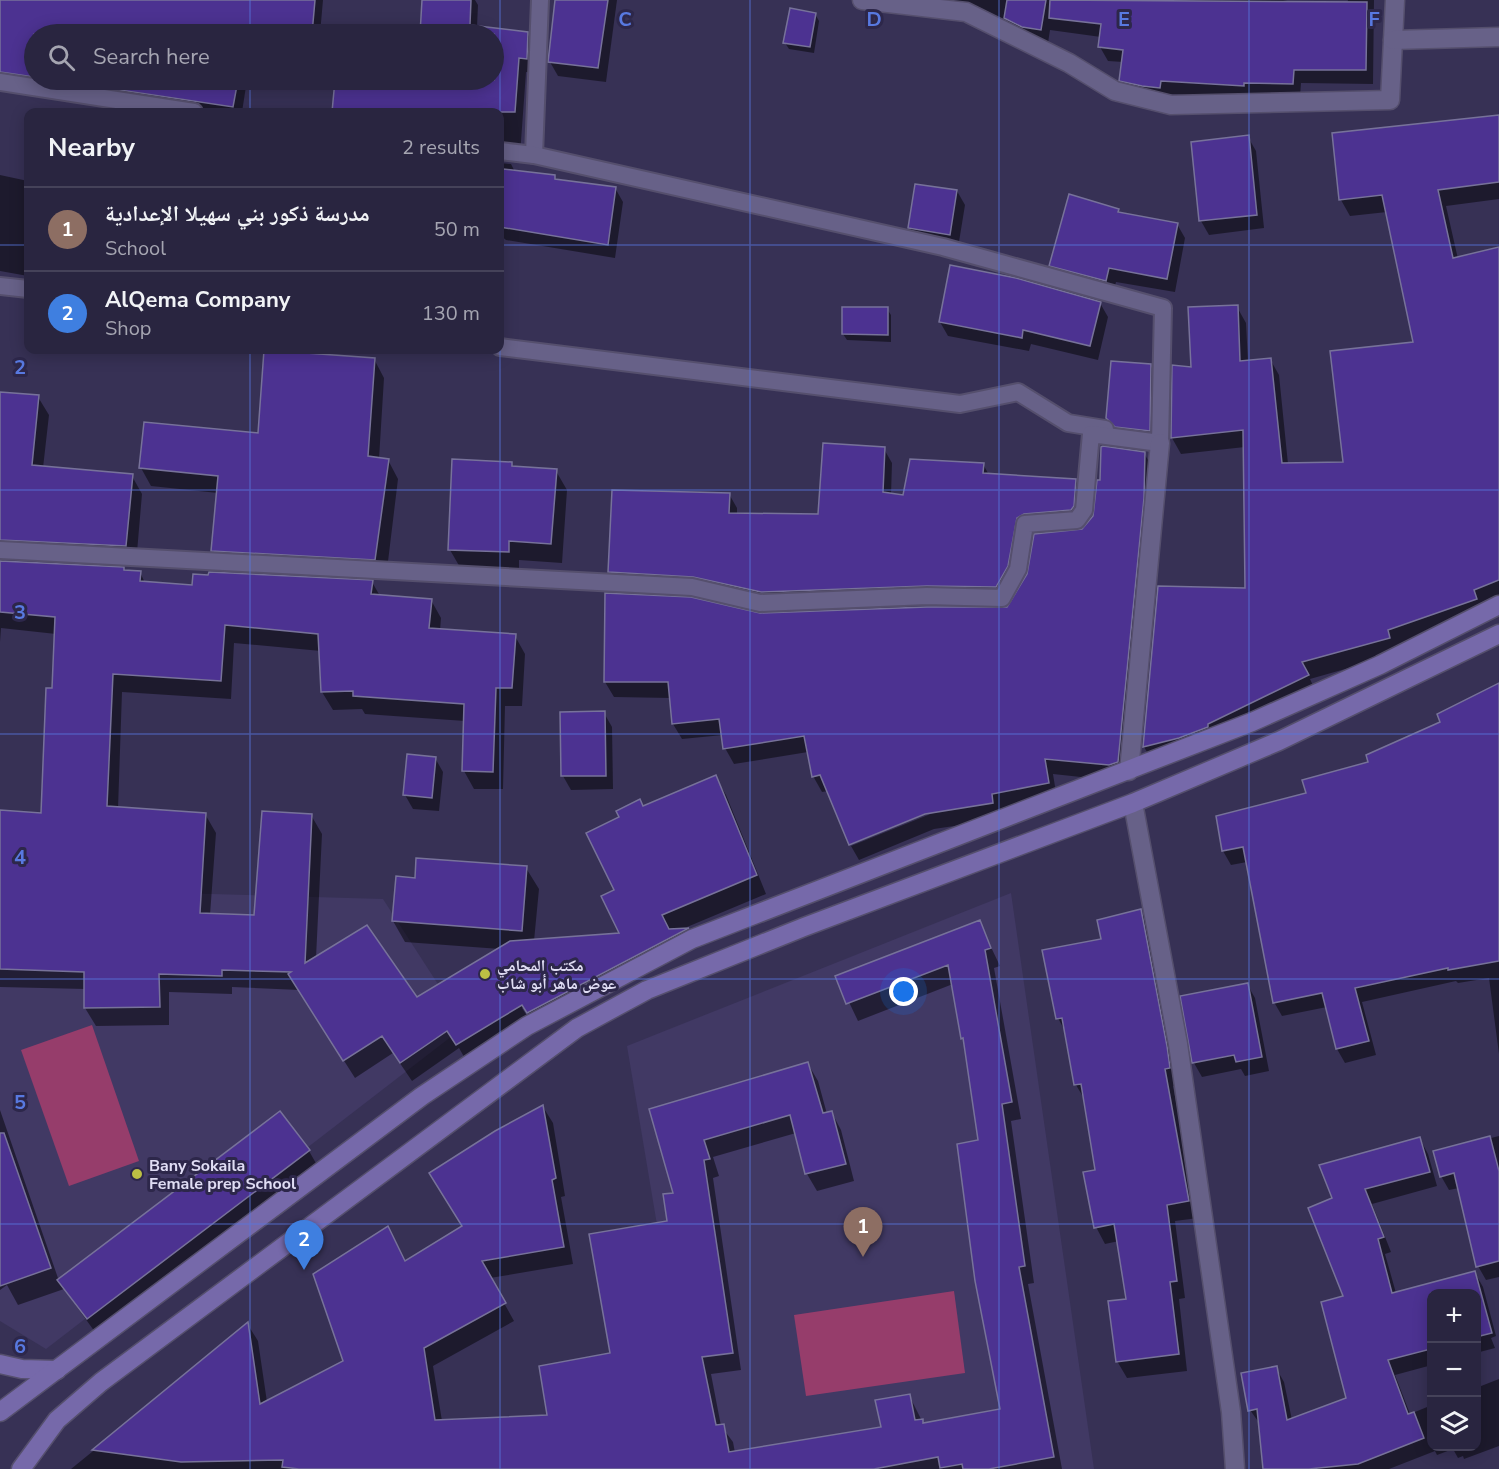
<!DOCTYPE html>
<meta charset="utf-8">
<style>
:root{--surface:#292540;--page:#312d47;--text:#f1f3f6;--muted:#a5a5b1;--line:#454259;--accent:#bcbf44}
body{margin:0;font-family:"Nunito Sans","Noto Naskh Arabic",sans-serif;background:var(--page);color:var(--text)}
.controls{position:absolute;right:18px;bottom:18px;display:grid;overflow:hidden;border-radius:12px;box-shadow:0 3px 15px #0003}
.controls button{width:54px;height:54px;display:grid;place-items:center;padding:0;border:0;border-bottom:2px solid var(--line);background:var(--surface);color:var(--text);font:30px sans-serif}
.you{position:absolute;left:904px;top:992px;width:21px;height:21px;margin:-15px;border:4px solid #fff;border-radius:50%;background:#1a73e8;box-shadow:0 0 0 9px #1a73e833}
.badge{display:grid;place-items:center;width:39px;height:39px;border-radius:50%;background:var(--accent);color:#fff;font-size:20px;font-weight:700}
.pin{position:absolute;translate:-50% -50px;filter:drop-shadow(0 2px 3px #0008)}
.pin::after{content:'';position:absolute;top:32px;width:21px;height:18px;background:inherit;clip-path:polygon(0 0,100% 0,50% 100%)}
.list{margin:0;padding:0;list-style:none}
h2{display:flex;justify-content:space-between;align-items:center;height:78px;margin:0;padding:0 24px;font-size:26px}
h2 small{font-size:20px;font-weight:400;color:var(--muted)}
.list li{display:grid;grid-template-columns:39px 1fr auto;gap:18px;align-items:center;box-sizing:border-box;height:84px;padding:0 24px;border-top:2px solid var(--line)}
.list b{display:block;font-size:22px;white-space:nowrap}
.list p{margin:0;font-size:20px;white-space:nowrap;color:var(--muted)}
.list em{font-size:20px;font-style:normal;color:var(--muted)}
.icon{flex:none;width:33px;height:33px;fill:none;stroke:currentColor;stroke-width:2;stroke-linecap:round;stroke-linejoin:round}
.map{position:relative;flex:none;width:1499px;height:1469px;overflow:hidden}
.search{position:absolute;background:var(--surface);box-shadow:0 3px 15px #0003;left:24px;top:24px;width:480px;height:66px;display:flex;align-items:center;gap:15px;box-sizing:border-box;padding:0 21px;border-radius:33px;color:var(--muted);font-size:22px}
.panel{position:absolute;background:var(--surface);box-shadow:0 3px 15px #0003;left:24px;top:108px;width:480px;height:246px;border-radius:12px}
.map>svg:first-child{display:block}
</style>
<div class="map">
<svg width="1499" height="1469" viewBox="0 0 1499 1469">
<rect width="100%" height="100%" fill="#373155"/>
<g fill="#413964">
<polygon points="0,888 383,899 465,1026 46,1349 0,1321"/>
<polygon points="1011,893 1094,1469 698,1469 627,1046"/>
</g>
<g fill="#963d6b">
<polygon points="92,1025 139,1161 69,1186 21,1050"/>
<polygon points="954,1291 965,1373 806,1396 794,1315"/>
</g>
<g fill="#0007">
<polygon points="0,0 323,0 320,34 34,34 34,80 247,80 242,112 185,112 0,84"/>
<polygon points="423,0 475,0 478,5 477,27 527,33 535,47 534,73 526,72 520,155 500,158 500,112 333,112 337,80 494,80 494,34 422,34"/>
<polygon points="556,0 617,0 606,82 558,76 550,62"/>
<polygon points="935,0 1283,0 1344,13 1348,0 1374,0 1373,84 1301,83 1300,97 1251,99 1168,94 1167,101 1129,94 1121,80 1123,62 1108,61 1100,47 1101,37 1050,30 1048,43 1014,32 1006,19 955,11"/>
<polygon points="815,14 819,21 814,53 789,49 785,43"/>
<polygon points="1499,117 1499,199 1446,206 1458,259 1499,249 1499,599 1485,615 1396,647 1398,654 1310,679 1316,692 1153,762 1144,747 1159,588 1247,590 1245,447 1181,454 1172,438 1193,368 1237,307 1246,323 1248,362 1270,359 1279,375 1288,464 1345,463 1414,343 1387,212 1350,216 1341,200 1333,134"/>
<polygon points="1248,137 1256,151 1264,228 1209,235 1201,221"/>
<polygon points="500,163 511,164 515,172 615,188 623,202 615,258 506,240 500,235"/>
<polygon points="0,175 28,181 28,276 0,271"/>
<polygon points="957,191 965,205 958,248 918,242 910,228"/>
<polygon points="1118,210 1120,214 1177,224 1185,238 1175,292 1116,282 1113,295 1059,279 1051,265"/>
<polygon points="1100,303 1108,317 1098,360 1031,344 1029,351 948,336 940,322"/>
<polygon points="887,309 891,315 891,342 847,340 843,334"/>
<polygon points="374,359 384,378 379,459 388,460 398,479 386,578 223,569 212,550 218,493 151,486 141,468 259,435"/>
<polygon points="1150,365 1159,379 1157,445 1116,433 1107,418"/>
<polygon points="0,393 38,397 49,415 43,468 132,476 142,494 136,564 11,557 3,561 123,569 125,572 140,572 145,583 194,586 372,582 380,596 431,600 441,618 440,631 515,636 525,654 522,706 505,706 503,789 474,789 464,771 465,721 365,714 362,709 333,710 322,692 321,651 234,643 231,699 122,692 118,809 205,814 216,833 210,915 256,917 311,815 322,834 316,958 416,999 500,949 405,942 393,921 397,878 416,879 526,868 539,889 534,941 621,934 616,891 643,807 715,777 726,795 766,894 687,927 698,947 539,1031 525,1006 522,1008 532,1024 467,1062 459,1048 412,1081 393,1053 355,1078 299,990 232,987 232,994 169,992 169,1025 96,1026 85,1008 85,989 0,987 0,811 43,815 56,634 1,628 0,642"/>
<polygon points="884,449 892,463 891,495 904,496 983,464 989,475 1075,480 1084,494 1079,524 1033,527 1004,601 770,606 702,590 618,586 610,572 729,494 737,508 737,514 819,516"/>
<polygon points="1144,453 1153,469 1126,778 1118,781 1053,774 1057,799 1000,809 1001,819 934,829 859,860 851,846 933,813 828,791 822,792 813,776 808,752 734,764 725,748 723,735 682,739 673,724 671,698 614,697 605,682 760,615 1007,609 1083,531"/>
<polygon points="511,463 514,468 556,471 567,490 562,563 519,560 519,571 461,569 450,550"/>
<polygon points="1499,683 1499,1054 1489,978 1458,983 1456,981 1362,1002 1376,1055 1345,1063 1337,1049 1327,1007 1282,1016 1274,1002 1247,862 1231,865 1223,851 1308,794 1370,763 1442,722"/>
<polygon points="604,713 612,727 613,789 571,790 563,776"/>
<polygon points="435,758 443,772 439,811 413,809 405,795"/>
<polygon points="1141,911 1150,928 1179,1085 1173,1086 1198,1218 1175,1221 1185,1298 1179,1299 1187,1371 1127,1378 1117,1361 1128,1300 1119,1241 1105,1244 1096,1227 1096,1171 1085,1100 1076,1085 1067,1035 1058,1018 1103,940"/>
<polygon points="979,922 1000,966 994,968 1021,1119 1011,1121 1034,1283 1028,1284 1062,1469 756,1469 883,1428 909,1395 924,1425 1001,1410 980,1142 966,1043 953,984 858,1021 837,977"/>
<polygon points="1247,984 1255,998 1269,1071 1245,1076 1241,1069 1202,1077 1194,1063 1182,997"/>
<polygon points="808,1064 818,1081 827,1114 832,1113 841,1130 854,1181 817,1191 807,1174 796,1133 713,1157 719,1176 713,1178 741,1370 711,1374 721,1426 733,1442 738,1469 71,1469 248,1325 258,1341 267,1402 344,1362 388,1229 406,1262 464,1227 543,1107 553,1123 565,1196 561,1197 573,1264 490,1278 514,1321 433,1366 442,1421 549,1417 612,1354 668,1222 675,1194 650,1110"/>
<polygon points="0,1110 59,1281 309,1151 321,1172 100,1339 64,1289 18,1305 7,1285 0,1290"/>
<polygon points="1499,1136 1499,1277 1486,1280 1478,1266 1459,1188 1449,1190 1441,1176 1435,1152"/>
<polygon points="1420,1139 1428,1154 1437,1186 1372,1204 1391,1252 1385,1254 1396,1293 1475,1273 1483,1287 1496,1336 1491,1338 1495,1348 1476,1353 1476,1294 1432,1294 1432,1365 1395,1375 1410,1414 1432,1405 1432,1446 1476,1446 1476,1388 1499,1379 1499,1446 1464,1459 1463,1456 1458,1458 1453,1449 1437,1455 1435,1451 1389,1469 1265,1469 1260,1424 1250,1410 1276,1368 1284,1382 1292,1420 1348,1399 1345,1297 1334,1199"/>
</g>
<g fill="#4c3291" stroke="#77729a" stroke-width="1.5">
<polygon points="0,0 315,0 312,34 34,34 34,77 0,72"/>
<polygon points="422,0 471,0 470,25 528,32 527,59 519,58 515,112 332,112 335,80 494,80 494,34 420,34"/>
<polygon points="555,0 608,0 598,68 548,62"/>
<polygon points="1007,0 1046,0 1041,30 1022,27 1004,18"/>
<polygon points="1050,0 1367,2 1366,70 1294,70 1293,84 1244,83 1244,86 1161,81 1160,88 1142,86 1119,81 1123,50 1098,47 1101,24 1049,18"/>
<polygon points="790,8 816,13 810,47 783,43"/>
<polygon points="53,80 238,80 233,107"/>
<polygon points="1499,115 1499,182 1438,190 1453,258 1499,247 1499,580 1474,590 1477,599 1388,630 1390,638 1302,662 1309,675 1208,724 1208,727 1179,738 1143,747 1158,586 1245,588 1243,430 1171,438 1172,365 1191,367 1188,307 1238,305 1240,361 1271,358 1282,463 1343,462 1330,351 1413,342 1382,195 1339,200 1332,133"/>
<polygon points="1249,135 1257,215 1199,221 1191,142"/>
<polygon points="503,169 555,175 555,179 616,187 608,245 500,227"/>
<polygon points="915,184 957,190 950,235 908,228"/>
<polygon points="1069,194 1119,209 1118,212 1178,223 1167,279 1109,268 1106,281 1049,266"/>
<polygon points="950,265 1016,278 1101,302 1090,346 1023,330 1022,338 939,322"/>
<polygon points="842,307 888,307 888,335 842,334"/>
<polygon points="264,350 375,358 368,456 389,459 375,560 211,551 218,476 139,468 144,422 258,433"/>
<polygon points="1111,361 1151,364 1150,431 1115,427 1106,418"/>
<polygon points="0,392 39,395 32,465 133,474 126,546 0,540"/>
<polygon points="823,443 885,447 883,492 903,495 910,459 984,463 983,473 1076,479 1074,506 1071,510 1024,514 1017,518 1008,566 996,587 927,586 761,592 693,577 608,572 612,490 730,493 729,513 818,514"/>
<polygon points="1103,446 1145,452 1144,498 1118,762 1109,765 1045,759 1049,783 992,794 993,803 925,814 849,845 820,775 812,777 804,736 723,749 719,719 672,724 668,682 604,682 605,593 691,597 760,613 927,607 1007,607 1027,574 1034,534 1082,529 1093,516 1097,480 1100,480 1101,447"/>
<polygon points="452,459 512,462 512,466 557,469 551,544 509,541 509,552 448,550"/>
<polygon points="0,561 124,567 124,570 141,571 140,581 192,585 193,574 208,575 209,572 373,580 371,594 432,599 429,628 516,634 512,688 496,688 493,772 462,771 464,704 353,696 353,691 321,692 318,634 225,625 221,681 113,674 107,806 206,813 200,913 254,915 262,811 312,814 305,963 367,925 417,997 510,941 619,933 601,896 614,890 586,833 619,817 616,811 640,799 643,806 716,775 757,875 662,915 669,929 689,928 527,1013 522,1005 456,1045 447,1031 400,1063 382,1036 343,1061 288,974 291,972 222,970 222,976 159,974 160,1007 84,1008 84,972 0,969 0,810 41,813 46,688 52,688 55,617 0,612"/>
<polygon points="1499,683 1499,961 1448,970 1448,968 1355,988 1369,1041 1336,1049 1322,993 1273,1003 1243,847 1222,851 1216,816 1306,793 1302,780 1368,762 1366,755 1440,722 1437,714"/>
<polygon points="605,711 606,776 561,776 560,712"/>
<polygon points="407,754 436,757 432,798 403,795"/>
<polygon points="416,858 527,866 522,931 392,921 396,876 415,878"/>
<polygon points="1141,909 1167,1046 1170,1068 1165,1069 1189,1201 1167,1205 1177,1281 1170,1282 1179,1354 1116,1362 1108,1301 1126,1299 1114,1224 1094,1228 1083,1172 1095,1170 1081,1084 1074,1085 1062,1018 1056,1019 1042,950 1101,939 1097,920"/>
<polygon points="980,920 991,948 985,950 1012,1102 1002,1104 1025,1266 1019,1267 1054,1457 989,1469 963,1469 962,1464 940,1468 938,1457 874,1469 299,1469 282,1467 283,1460 181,1462 92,1450 248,1322 260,1404 343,1361 313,1274 388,1226 405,1261 462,1226 429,1173 495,1131 543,1105 556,1178 552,1180 564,1247 482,1261 506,1303 424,1348 435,1420 547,1415 539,1366 610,1353 589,1234 667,1221 663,1194 673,1193 649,1109 808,1062 823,1113 832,1111 846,1164 805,1174 790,1115 704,1140 710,1159 704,1160 733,1353 702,1357 716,1425 724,1424 729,1452 881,1427 875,1400 910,1394 915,1420 923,1419 923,1423 1000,1409 975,1281 957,1144 978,1140 963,1038 961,1039 948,965 846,1004 835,976"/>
<polygon points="1248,983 1262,1057 1236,1062 1234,1055 1192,1063 1180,996"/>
<polygon points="280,1111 310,1150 87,1319 57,1280"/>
<polygon points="0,1133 4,1133 51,1268 0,1286"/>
<polygon points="1490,1136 1499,1171 1499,1261 1476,1267 1454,1173 1440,1177 1433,1151"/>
<polygon points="1420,1137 1430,1172 1365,1189 1384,1237 1378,1239 1392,1293 1475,1271 1492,1333 1476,1337 1476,1293 1431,1293 1431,1349 1388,1360 1408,1414 1414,1412 1424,1438 1358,1464 1309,1469 1263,1469 1257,1409 1248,1411 1241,1373 1277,1366 1287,1420 1346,1398 1321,1302 1343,1296 1308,1208 1332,1198 1319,1165"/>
</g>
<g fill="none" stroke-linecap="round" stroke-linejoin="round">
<defs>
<g id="service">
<polyline points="0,82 194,112"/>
<polyline points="534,155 540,0"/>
<polyline points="0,286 28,289"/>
<polyline points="500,347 960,404 1018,392 1068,423 1105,429"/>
<polyline points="0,550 692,587 760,603 927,596 1002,598 1018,569 1025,524 1077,520 1084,510 1091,434 1160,443 1163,308 943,247 534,155 500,151"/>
</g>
<g id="minor">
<polyline points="862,0 966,12 1069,63 1115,91 1171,105 1390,100 1395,0"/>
<polyline points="1393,40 1499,37"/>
<polyline points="1129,771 1160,443"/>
<polyline points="1133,803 1178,1044 1231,1412 1235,1469"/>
</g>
<g id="secondary">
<polyline points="0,1364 22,1369 57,1370"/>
<polyline points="0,1412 422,1096 527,1026 692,939 1252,722 1380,665 1499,605"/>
<polyline points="21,1469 57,1420 101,1382 577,1028 647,990 804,927 1133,803 1279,741 1499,634"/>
</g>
</defs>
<use href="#service" stroke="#554f6d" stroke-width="20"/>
<use href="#minor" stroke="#554f6d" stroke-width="21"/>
<use href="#secondary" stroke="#554f6d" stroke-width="21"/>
<use href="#service" stroke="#676188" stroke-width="16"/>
<use href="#minor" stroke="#676188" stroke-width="18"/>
<use href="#secondary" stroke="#7669aa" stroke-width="18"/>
</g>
<path fill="none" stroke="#5879e0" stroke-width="1.5" stroke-opacity="0.55" d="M250,0V34M500,0V1469M750,0V1469M999,0V1469M1249,0V1469M250,80V112M0,245H28M500,245H1499M250,350V1469M0,490H1499M0,734H1499M0,979H1499M0,1224H1499"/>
<g fill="#bcbf44" stroke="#2d274a" stroke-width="2">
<circle cx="485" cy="974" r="6"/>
<circle cx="137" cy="1174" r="6"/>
</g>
<g text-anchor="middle" stroke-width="6" stroke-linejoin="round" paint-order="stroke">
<g font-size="16" font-weight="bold" fill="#e0ddf4" stroke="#2d274a" text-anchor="start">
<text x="497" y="971">مكتب المحامي<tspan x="497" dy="18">عوض ماهر أبو شاب</tspan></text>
<text x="149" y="1171">Bany Sokaila<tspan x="149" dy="18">Female prep School</tspan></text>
</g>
</g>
<g font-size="20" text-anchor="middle" font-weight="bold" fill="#5879e0" stroke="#2d274a" stroke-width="6" stroke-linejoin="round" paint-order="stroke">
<text x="625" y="26">C</text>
<text x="874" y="26">D</text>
<text x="1124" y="26">E</text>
<text x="1374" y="26">F</text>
<text x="20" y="374">2</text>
<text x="20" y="619">3</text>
<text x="20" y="864">4</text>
<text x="20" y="1109">5</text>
<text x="20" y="1353">6</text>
</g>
</svg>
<div class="controls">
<button>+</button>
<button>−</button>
<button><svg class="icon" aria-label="layers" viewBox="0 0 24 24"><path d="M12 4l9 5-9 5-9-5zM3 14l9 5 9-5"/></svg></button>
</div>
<div class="you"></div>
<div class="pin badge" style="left:863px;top:1257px;background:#8d6e63">1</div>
<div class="pin badge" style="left:304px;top:1270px;background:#3f7fe0">2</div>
<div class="search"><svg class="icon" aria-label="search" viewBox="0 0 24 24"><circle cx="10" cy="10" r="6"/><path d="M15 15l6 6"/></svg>Search here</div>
<section class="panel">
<h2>Nearby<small>2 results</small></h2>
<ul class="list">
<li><span class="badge" style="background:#8d6e63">1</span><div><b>مدرسة ذكور بني سهيلا الإعدادية</b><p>School</p></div><em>50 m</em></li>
<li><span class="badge" style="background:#3f7fe0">2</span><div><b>AlQema Company</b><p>Shop</p></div><em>130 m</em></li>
</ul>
</section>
</div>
